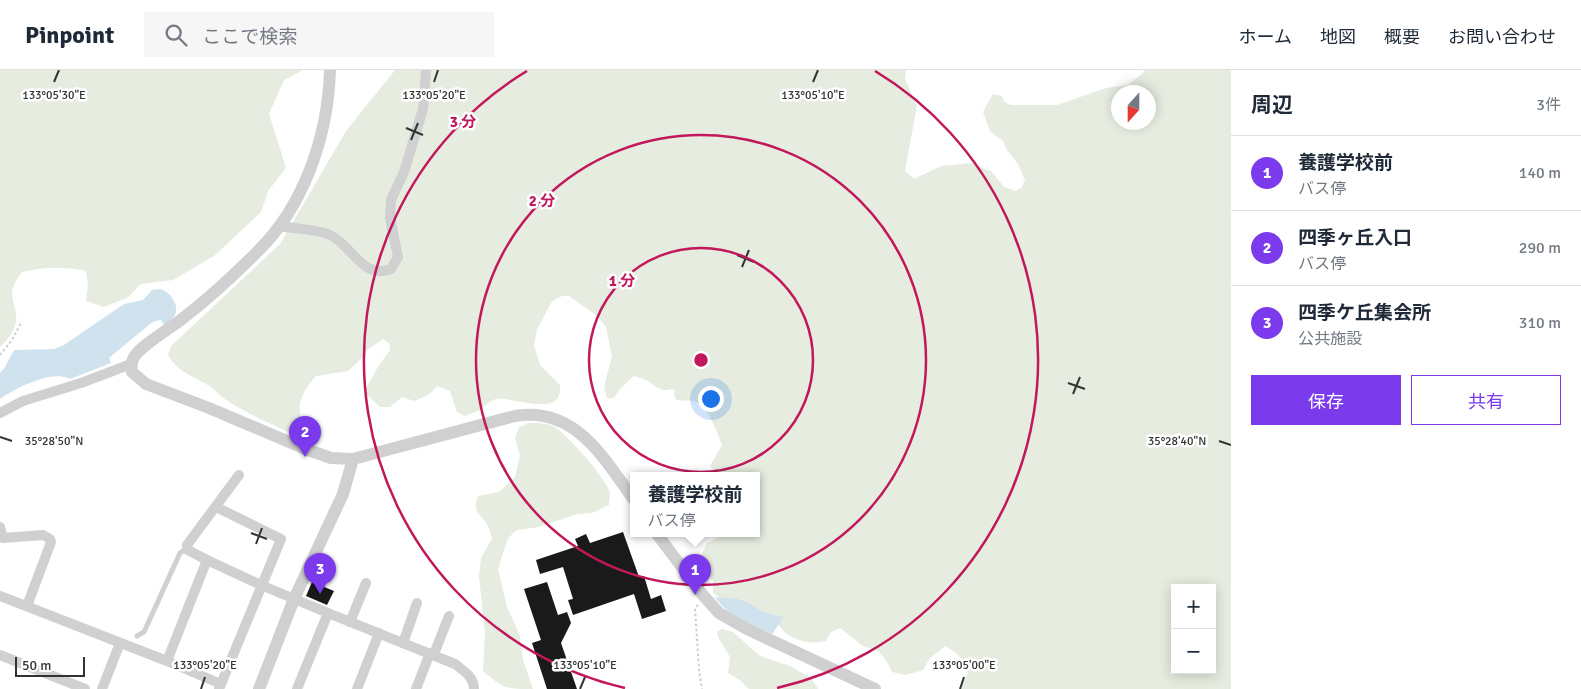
<!DOCTYPE html>
<html lang="ja">
<meta charset="utf-8">
<style>
:root{--surface:#fff;--page:#f6f6f7;--text:#1f2937;--muted:#747a83;--line:#e0e1e3;--accent:#7c3aed}
body{margin:0;font-family:Signika,"Noto Sans JP",sans-serif;background:var(--page);color:var(--text)}
.controls{position:absolute;right:15px;bottom:15px;display:grid;overflow:hidden;border-radius:0px;box-shadow:0 2px 12px #0003}
.controls button{width:45px;height:45px;display:grid;place-items:center;padding:0;border:0;border-bottom:1px solid var(--line);background:var(--surface);color:var(--text);font:25px sans-serif}
.compass{position:absolute;left:1111px;top:15px;width:45px;height:45px;border-radius:50%;background:var(--surface);box-shadow:0 2px 12px #0003;rotate:201deg}
.scale{position:absolute;left:15px;bottom:12px;width:70px;box-sizing:border-box;padding-left:5px;border:2px solid #333;border-top:0;font-size:14px;line-height:18px;white-space:nowrap;color:#333;-webkit-text-stroke:4px #fff;paint-order:stroke}
.you{position:absolute;left:710px;top:328px;width:18px;height:18px;margin:-12px;border:4px solid #fff;border-radius:50%;background:#1a73e8;box-shadow:0 0 0 8px #1a73e833}
.badge{display:grid;place-items:center;width:32px;height:32px;border-radius:50%;background:var(--accent);color:#fff;font-size:16px;font-weight:700}
.pin{position:absolute;translate:-50% -41px;filter:drop-shadow(0 1px 2px #0008)}
.pin::after{content:'';position:absolute;top:26px;width:18px;height:15px;background:inherit;clip-path:polygon(0 0,100% 0,50% 100%)}
.popup{position:absolute;left:630px;top:402px;width:130px;height:65px;box-sizing:border-box;display:grid;place-content:center;border-radius:0px;background:var(--surface);filter:drop-shadow(0 1px 4px #0005);font-size:16px;white-space:nowrap;color:var(--muted)}
.popup b{font-size:19px;color:var(--text)}
.popup::after{content:'';position:absolute;left:50%;top:100%;margin-left:-10px;border:10px solid transparent;border-top-color:var(--surface)}
.list{margin:0;padding:0;list-style:none}
h2{display:flex;justify-content:space-between;align-items:center;height:65px;margin:0;padding:0 20px;font-size:21px}
h2 small{font-size:16px;font-weight:400;color:var(--muted)}
.list li{display:grid;grid-template-columns:32px 1fr auto;gap:15px;align-items:center;box-sizing:border-box;height:75px;padding:0 20px;border-top:1px solid var(--line)}
.list b{display:block;font-size:19px;white-space:nowrap}
.list p{margin:0;font-size:16px;white-space:nowrap;color:var(--muted)}
.list em{font-size:16px;font-style:normal;color:var(--muted)}
.actions{display:flex;gap:10px;padding:15px 20px}
.actions a{flex:1;padding:11px 0;border:1px solid var(--accent);border-radius:0px;text-align:center;font-size:18px;color:var(--accent)}
.actions .main{background:var(--accent);color:#fff}
.icon{flex:none;width:28px;height:28px;fill:none;stroke:currentColor;stroke-width:2;stroke-linecap:round;stroke-linejoin:round}
.map{position:relative;flex:none;width:1231px;height:619px;overflow:hidden}
header{display:flex;align-items:center;gap:30px;box-sizing:border-box;height:70px;padding:0 25px;background:var(--surface);border-bottom:1px solid var(--line)}
header strong{font-size:24px}
nav{display:flex;gap:28px;margin-inline-start:auto;font-size:18px}
.search{width:350px;height:45px;background:var(--page);display:flex;align-items:center;gap:12px;box-sizing:border-box;padding:0 18px;border-radius:0px;color:var(--muted);font-size:19px}
main{display:flex}
aside{flex:1;background:var(--surface)}
.map>svg:first-child{display:block}
</style>
<header>
<strong>Pinpoint</strong>
<div class="search"><svg class="icon" aria-label="search" viewBox="0 0 24 24"><circle cx="10" cy="10" r="6"/><path d="M15 15l6 6"/></svg>ここで検索</div>
<nav><a>ホーム</a><a>地図</a><a>概要</a><a>お問い合わせ</a></nav>
</header>
<main>
<div class="map">
<svg width="1231" height="619" viewBox="0 0 1231 619">
<rect width="100%" height="100%" fill="#fff"/>
<g fill="#e6ecdf" fill-rule="evenodd">
<path d="M0,0H303L284,10L269,44L286,98L268,121L261,142L214,186L173,210L141,214L127,228L104,237L86,231L88,215L86,201C63,196 44,197 22,202C17,208 12,216 12,223C12,230 15,236 16,243C18,257 10,268 0,277Z"/>
<path d="M395,0H906L905,9L917,35L905,101L914,109L941,96L971,93L991,101L1004,117L1016,121L1022,117L1025,110L1018,94L1007,80L1003,71L990,61L983,42L993,24L1002,26L1004,32L1011,35H1057L1106,18L1128,15L1144,2L1143,0H1231V619H959L968,603L958,584L945,576L929,589L923,600L906,605L892,602L886,590L878,581L863,576L840,558L831,562L826,571C806,576 785,568 775,550L726,531L713,523V511L703,499L702,484L707,473L724,464H756V406H725L724,403L716,402L710,396L722,375C717,362 708,334 693,331C687,330 682,331 676,330L674,325L675,321L672,319C660,323 655,315 646,310C642,308 637,307 634,306L620,319L614,328H607L604,317L612,286L606,257L596,245L569,226H562L552,231L537,260L534,275L540,295L560,315C563,350 515,326 496,329C491,330 484,337 480,340C475,342 470,344 465,346L457,342L450,321L437,316L430,324L414,331L402,327L390,337H380L364,322L376,300L390,280V274L383,269L368,279L362,288L348,301L316,306C310,313 301,324 300,334C299,343 302,350 299,359L290,363C268,352 243,342 222,327C218,324 215,320 211,317C194,306 179,304 168,285L171,276L280,174L346,61ZM1118,22H1148V52H1118ZM1175,518H1212V600H1175Z"/>
<path d="M529,353C538,353 548,353 556,358C570,368 602,404 609,420C611,424 609,430 609,435L592,443L577,444L539,457L517,460L508,468L498,499L507,537L520,566L523,590L533,619C505,619 504,619 483,601L485,563L479,507L481,488L492,469C491,465 490,460 488,456C482,444 471,443 478,426L499,422L515,407L520,386L515,368L519,357Z"/>
<polygon points="722,559 733,562 760,586 790,596 811,608 818,619 749,619 741,611 728,603 730,587 718,567 717,562"/>
</g>
<g fill="#cfe2ee">
<path d="M160,219C169,221 178,232 176,242C175,248 169,251 164,255L161,250L155,251L150,254L109,288L111,293L70,309C53,299 15,318 0,329V303C8,296 8,287 15,280L54,279L64,275L124,234L143,230L152,220Z"/>
<path d="M715,527L738,529L749,533L763,542L784,547L772,564C751,554 728,547 715,527Z"/>
</g>
<g fill="#1a1a1a">
<polygon points="623,462 639,507 644,506 651,529 661,525 666,541 642,549 634,524 573,545 568,530 573,529 563,497 540,504 536,490 578,476 575,469 586,464 590,473"/>
<polygon points="312,512 334,521 327,535 306,526"/>
<polygon points="547,512 558,545 567,542 571,553 561,573 577,619 547,619 532,573 541,570 524,519"/>
</g>
<g fill="none" stroke-linecap="round" stroke-linejoin="round">
<g stroke="#cdcdcd" stroke-width="2" stroke-dasharray="2.5 2.5" stroke-linecap="butt">
<polyline points="0,285 12,270 21,253"/>
<polyline points="698,535 695,538 699,600 702,619"/>
</g>
<polyline stroke="#d0d0d0" stroke-width="5" points="137,566 144,562 180,483 187,478"/>
<g stroke="#d0d0d0" stroke-width="10">
<path d="M280,156C295,159 318,159 330,165C352,175 362,210 391,199L398,187L390,148L391,130L404,102L423,39L426,0"/>
<polyline points="0,343 23,331 81,313 131,294"/>
<polyline points="216,437 281,469 219,619"/>
<polyline points="0,457 3,468 43,465 50,469 51,472 27,536"/>
<polyline points="207,490 188,480 187,475 239,405"/>
<path d="M0,526L167,591L207,490L261,515L328,543L455,594C464,601 474,607 474,619"/>
<polyline points="350,552 366,513"/>
<polyline points="403,573 417,533"/>
<polyline points="434,584 449,546"/>
<polyline points="0,585 85,619"/>
<polyline points="167,591 221,614"/>
<polyline points="102,619 120,573"/>
<polyline points="297,619 328,543"/>
<polyline points="357,619 379,563"/>
<polyline points="416,619 430,583"/>
</g>
<g stroke="#d0d0d0" stroke-width="12">
<path d="M330,0C328,66 304,137 256,183C233,206 208,229 182,249C169,259 142,275 134,287C131,292 131,296 132,302L146,314L209,338L308,380L331,388L353,389L515,346C575,336 604,388 634,430"/>
<polyline points="657,464 702,524 719,543 747,559 875,619"/>
<polyline points="259,619 294,529 343,424 353,389"/>
</g>
</g>
<path fill="none" stroke="#333" stroke-width="2" d="M54,12L59,0M434,12L438,0M813,12L818,0M406,58L423,65M411,70L418,53M737,185L754,192M742,197L749,180M1068,313L1085,319M1073,324L1080,307M0,367L12,371M1219,371L1231,375M251,463L267,469M256,474L262,458M201,619L205,607M580,619L585,607M960,619L964,607"/>
<g fill="none" stroke="#c2185b" stroke-width="2.5">
<circle cx="701" cy="290" r="112"/>
<circle cx="701" cy="290" r="225"/>
<path d="M625 618A337 337 0 0 1 527 1M875 1A337 337 0 0 1 777 618"/>
</g>
<g font-size="12" text-anchor="middle" fill="#333" stroke="#fff" stroke-width="5" stroke-linejoin="round" paint-order="stroke">
<text x="434" y="29">133°05'20"E</text>
<text x="813" y="29">133°05'10"E</text>
<text x="54" y="29">133°05'30"E</text>
<text x="1177" y="375">35°28'40"N</text>
<text x="54" y="375">35°28'50"N</text>
<text x="205" y="599">133°05'20"E</text>
<text x="585" y="599">133°05'10"E</text>
<text x="964" y="599">133°05'00"E</text>
</g>
<circle cx="701" cy="290" r="8" fill="#c2185b" stroke="#fff" stroke-width="2.5"/>
<g font-size="15" text-anchor="middle" font-weight="bold" fill="#c2185b" stroke="#fff" stroke-width="5" stroke-linejoin="round" paint-order="stroke">
<text x="463" y="57">3 分</text>
<text x="542" y="136">2 分</text>
<text x="622" y="216">1 分</text>
</g>
</svg>
<div class="controls">
<button>+</button>
<button>−</button>
</div>
<svg class="compass" viewBox="-18 -18 36 36"><path d="M0-13l5 13h-10z" fill="#e53935"/><path d="M0 13l5-13h-10z" fill="#747a83"/></svg>
<div class="scale">50 m</div>
<div class="you"></div>
<div class="pin badge" style="left:695px;top:525px">1</div>
<div class="popup"><b>養護学校前</b>バス停</div>
<div class="pin badge" style="left:305px;top:387px">2</div>
<div class="pin badge" style="left:320px;top:524px">3</div>
</div>
<aside>
<h2>周辺<small>3件</small></h2>
<ul class="list">
<li><span class="badge">1</span><div><b>養護学校前</b><p>バス停</p></div><em>140 m</em></li>
<li><span class="badge">2</span><div><b>四季ヶ丘入口</b><p>バス停</p></div><em>290 m</em></li>
<li><span class="badge">3</span><div><b>四季ケ丘集会所</b><p>公共施設</p></div><em>310 m</em></li>
</ul>
<div class="actions"><a class="main">保存</a><a>共有</a></div>
</aside>
</main>
